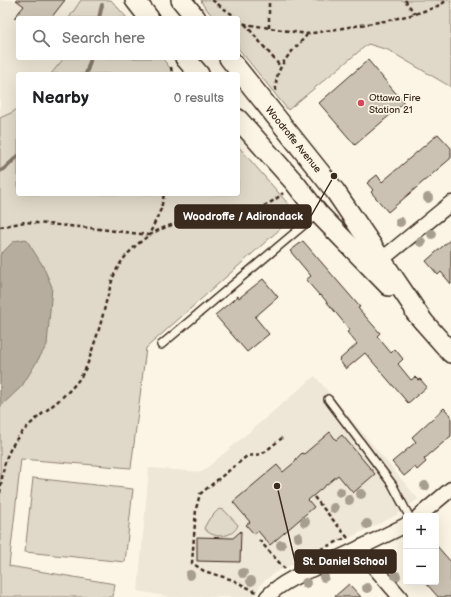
<!DOCTYPE html>
<meta charset="utf-8">
<style>
:root{--surface:#fff;--page:#f6f6f6;--text:#202124;--muted:#757577;--line:#e0e0e0}
body{margin:0;font-family:"Balsamiq Sans",sans-serif;background:var(--page);color:var(--text)}
.controls{position:absolute;right:12px;bottom:12px;display:grid;overflow:hidden;border-radius:4px;box-shadow:0 4px 16px #0002}
.controls button{width:36px;height:36px;display:grid;place-items:center;padding:0;border:0;border-bottom:1px solid var(--line);background:var(--surface);color:var(--text);font:20px sans-serif}
.list{margin:0;padding:0;list-style:none}
h2{display:flex;justify-content:space-between;align-items:center;height:52px;margin:0;padding:0 16px;font-size:17px}
h2 small{font-size:13px;font-weight:400;color:var(--muted)}
.icon{flex:none;width:22px;height:22px;fill:none;stroke:currentColor;stroke-width:2;stroke-linecap:round;stroke-linejoin:round}
.map{position:relative;flex:none;width:451px;height:597px;overflow:hidden}
.search{position:absolute;background:var(--surface);box-shadow:0 4px 16px #0002;left:16px;top:16px;width:224px;height:44px;display:flex;align-items:center;gap:10px;box-sizing:border-box;padding:0 14px;border-radius:4px;color:var(--muted);font-size:15px}
.panel{position:absolute;background:var(--surface);box-shadow:0 4px 16px #0002;left:16px;top:72px;width:224px;height:124px;border-radius:4px}
.map>svg:first-child{display:block}
</style>
<div class="map">
<svg width="451" height="597" viewBox="0 0 451 597">
<rect width="100%" height="100%" fill="#fcf5e5"/>
<filter id="ink" filterUnits="userSpaceOnUse"><feTurbulence type="fractalNoise" baseFrequency=".025" numOctaves="2"/><feDisplacementMap in="SourceGraphic" scale="8" xChannelSelector="R" yChannelSelector="G"/><feConvolveMatrix kernelMatrix="1 2 1 2 8 2 1 2 1" color-interpolation-filters="sRGB"/></filter>
<g filter="url(#ink)">
<g fill="#eee6d6">
<polygon points="0,0 81,0 69,18 18,18 18,58 64,59 51,74 18,74 18,108 13,112 0,118"/>
<polygon points="315,376 418,499 393,517 274,573 262,583 253,597 170,597 138,591 149,468 202,472"/>
</g>
<g fill="#e0d8c8" stroke="#8e8173">
<polygon points="81,0 111,0 127,18 69,18"/>
<polygon points="201,0 451,0 451,87 388,50 368,44 288,110 238,48 238,18 214,18 203,5"/>
<polygon points="64,58 162,58 175,74 51,74"/>
<polygon points="18,108 18,194 238,194 238,146 297,214 146,348 131,468 21,459 9,566 115,584 113,597 0,597 0,118 13,112"/>
<polygon points="33,478 133,489 125,562 25,552"/>
<path d="M219,509L224,510L238,525C233,539 211,539 204,528L209,519Z"/>
</g>
<polygon fill="#b7ad9e" stroke="#85796b" points="26,239 43,266 52,287 47,345 22,386 0,407 0,255 14,241"/>
<g fill="none" stroke-linecap="round" stroke-linejoin="round">
<g stroke="#85796b" stroke-width="4">
<polyline points="99,18 102,5"/>
<polyline points="86,74 91,58"/>
<polyline points="0,171 4,169 18,156"/>
</g>
</g>
<g fill="#ccc2b3" stroke="#3b2a1e">
<polygon points="16,0 65,0 51,18 14,18 24,6"/>
<polygon points="368,60 404,103 355,145 319,103"/>
<polygon points="438,134 451,148 451,158 388,212 371,192 373,190 367,183 377,175 382,182"/>
<polygon points="451,239 451,284 441,272 438,275 426,261"/>
<polygon points="303,241 360,307 358,308 380,333 377,336 391,353 395,349 403,359 398,364 411,380 415,377 418,380 420,379 427,387 408,403 365,353 346,369 339,360 357,344 347,332 350,330 321,295 320,296 306,280 311,276 290,251"/>
<polygon points="263,279 278,297 255,317 269,334 247,352 215,315 238,296 239,298"/>
<polygon points="444,408 451,416 451,436 424,459 426,462 417,470 415,467 404,476 392,462 416,442 412,437"/>
<polygon points="330,432 336,440 342,435 375,474 353,493 338,475 308,500 314,507 270,545 258,531 254,534 247,526 246,525 250,522 233,502 277,465 283,472 296,461 296,459 302,453 304,454"/>
<polygon points="241,531 240,562 197,561 197,537 233,538"/>
<polygon points="436,545 451,562 451,597 438,597 425,582 436,582"/>
<polygon points="349,584 361,597 334,597"/>
</g>
<g fill="none" stroke-linecap="round" stroke-linejoin="round">
<defs>
<g id="lane">
<polyline points="161,345 317,214"/>
<polyline points="328,399 392,484 409,516"/>
</g>
<g id="street">
<polyline points="375,265 451,203"/>
<polyline points="419,516 451,489"/>
<polyline points="361,547 375,568 400,597"/>
<path d="M267,597C284,579 311,570 334,560C358,549 382,537 406,525"/>
</g>
<g id="secondary">
<polyline points="135,0 149,18"/>
<polyline points="181,0 196,18"/>
<polyline points="185,58 199,74"/>
<polyline points="229,58 335,191 423,321"/>
<polyline points="238,119 295,183 318,213 389,286"/>
<polyline points="415,312 451,353"/>
</g>
</defs>
<use href="#lane" stroke="#3b2a1e" stroke-width="10"/>
<use href="#street" stroke="#3b2a1e" stroke-width="17"/>
<use href="#secondary" stroke="#3b2a1e" stroke-width="22"/>
<g stroke="#3b2a1e" stroke-width="2.5" stroke-dasharray="4 3" stroke-linecap="butt">
<polyline points="212,0 237,18"/>
<polyline points="405,0 415,14"/>
<polyline points="238,19 245,24 307,34 385,21 415,14 436,7 448,0"/>
<polyline points="245,24 280,66"/>
<polyline points="269,28 269,0"/>
<polyline points="171,67 172,74"/>
<path d="M276,91C274,66 292,52 307,35"/>
<polyline points="0,227 25,222 91,228 149,235 161,209 164,194"/>
<path d="M0,493C2,479 3,464 9,452C24,419 63,405 82,375C87,367 90,357 93,347C99,331 103,315 107,298C110,289 112,278 117,269C124,256 137,243 150,235C190,209 247,227 283,193"/>
<polyline points="314,497 348,538"/>
<polyline points="259,540 285,569"/>
<polyline points="321,549 348,537"/>
<polyline points="256,592 233,580 204,571 192,563 196,509 200,494 247,456 262,454 282,438"/>
</g>
<use href="#lane" stroke="#fcf5e5" stroke-width="7"/>
<use href="#street" stroke="#fcf5e5" stroke-width="14"/>
<use href="#secondary" stroke="#fcf5e5" stroke-width="19"/>
</g>
<g fill="#a89e8f">
<circle cx="428" cy="198" r="5"/>
<circle cx="400" cy="222" r="5"/>
<circle cx="432" cy="234" r="5"/>
<circle cx="421" cy="242" r="5"/>
<circle cx="425" cy="486" r="5"/>
<circle cx="340" cy="492" r="5"/>
<circle cx="361" cy="494" r="5"/>
<circle cx="349" cy="500" r="5"/>
<circle cx="334" cy="508" r="5"/>
<circle cx="305" cy="522" r="5"/>
<circle cx="367" cy="524" r="5"/>
<circle cx="298" cy="537" r="5"/>
<circle cx="281" cy="545" r="5"/>
<circle cx="243" cy="573" r="5"/>
<circle cx="190" cy="575" r="5"/>
<circle cx="396" cy="576" r="5"/>
<circle cx="324" cy="577" r="5"/>
<circle cx="251" cy="581" r="5"/>
<circle cx="306" cy="583" r="5"/>
<circle cx="367" cy="588" r="5"/>
</g>
</g>
<circle fill="#d1495b" stroke="#fcf5e5" stroke-width="1.5" cx="361" cy="103" r="4"/>
<g text-anchor="middle" stroke-width="3.5" stroke-linejoin="round" paint-order="stroke">
<g font-size="10" fill="#3b2a1e" stroke="#fcf5e5" text-anchor="start">
<text x="369" y="101">Ottawa Fire<tspan x="369" dy="12">Station 21</tspan></text>
</g>
<g font-size="10" fill="#3b2a1e" stroke="#fcf5e5">
<text transform="translate(294 139) rotate(51)" y="4">Woodroffe Avenue</text>
</g>
</g>
<path fill="none" stroke="#3b2a1e" stroke-width="1.5" d="M334 176L311 216M277 486L295 561"/>
<g fill="#3b2a1e" stroke="#fcf5e5" stroke-width="1.5">
<circle cx="334" cy="176" r="4"/>
<circle cx="277" cy="486" r="4"/>
</g>
<g fill="#3b2a1e" stroke="#3b2a1e" stroke-width="1.5">
<rect x="175" y="205" width="136" height="23" rx="4"/>
<rect x="295" y="550" width="101" height="23" rx="4"/>
</g>
<g font-size="11" text-anchor="middle" font-weight="bold" fill="#fff">
<text x="243" y="220">Woodroffe / Adirondack</text>
<text x="345" y="565">St. Daniel School</text>
</g>
</svg>
<div class="controls">
<button>+</button>
<button>−</button>
</div>
<div class="search"><svg class="icon" aria-label="search" viewBox="0 0 24 24"><circle cx="10" cy="10" r="6"/><path d="M15 15l6 6"/></svg>Search here</div>
<section class="panel">
<h2>Nearby<small>0 results</small></h2>
<ul class="list">
</ul>
</section>
</div>
